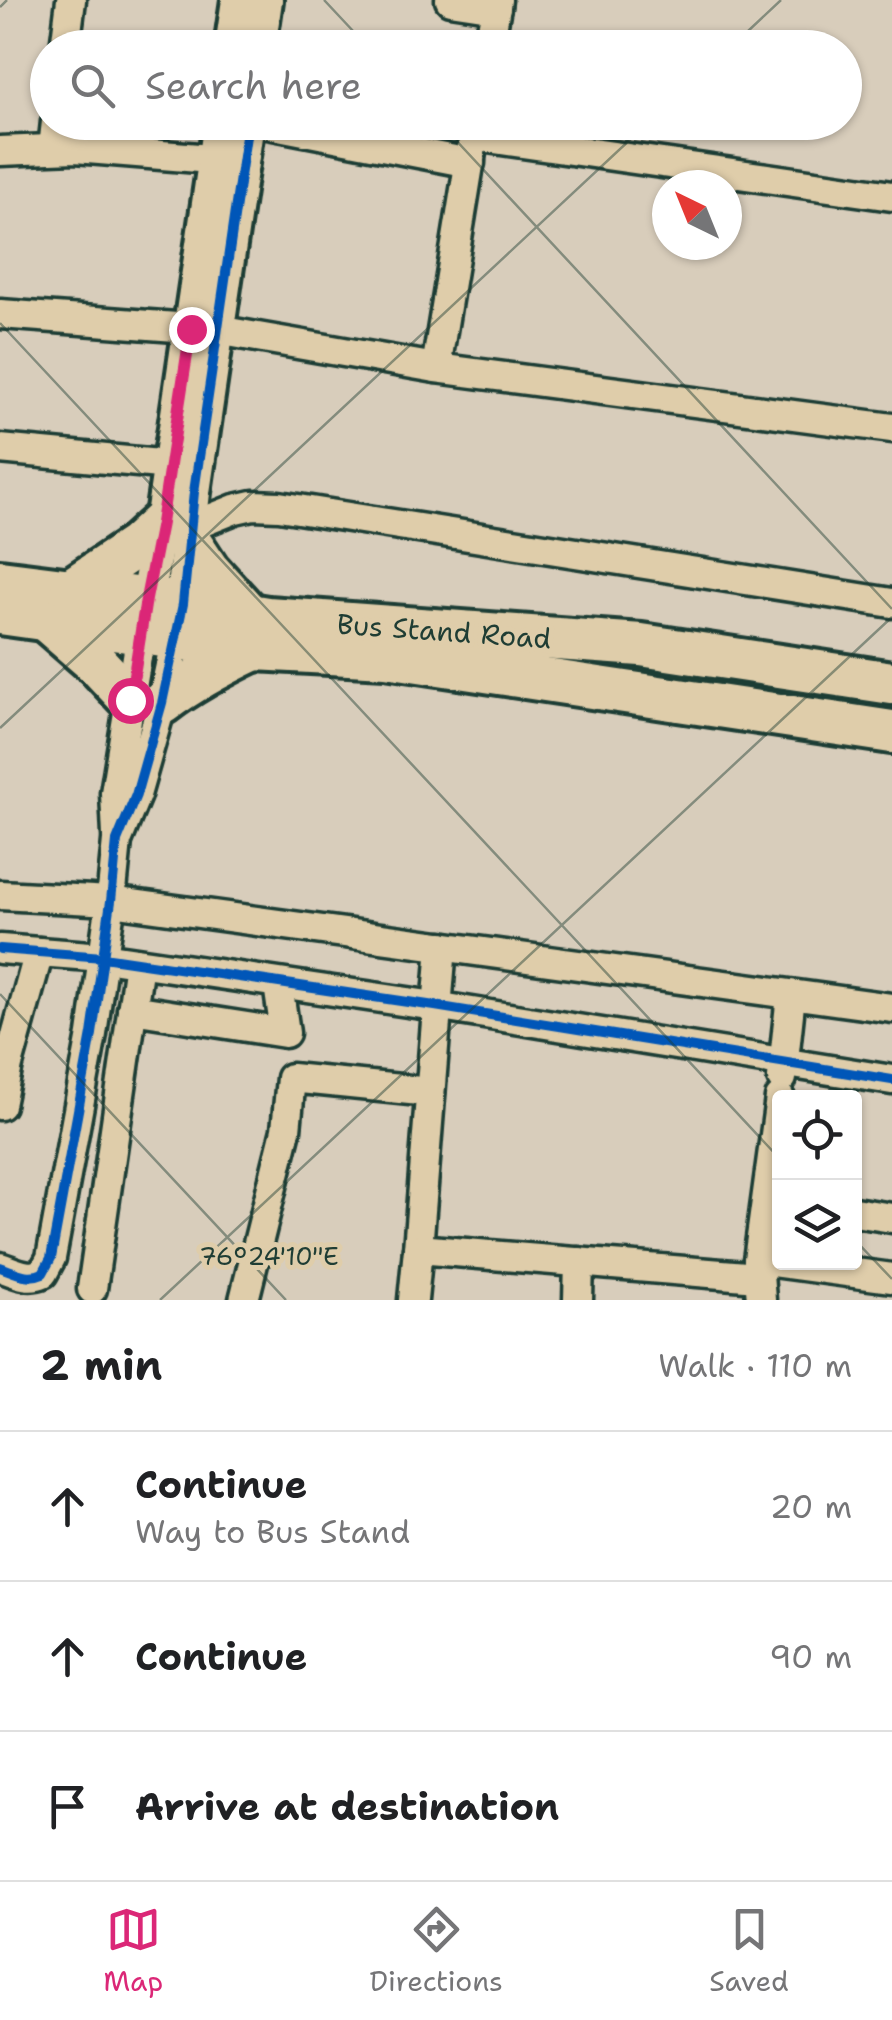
<!DOCTYPE html>
<meta charset="utf-8">
<style>
:root{--surface:#fff;--page:#f2f2f2;--text:#202124;--muted:#757577;--line:#e0e0e0;--accent:#db2777}
body{margin:0;font-family:"Shantell Sans",sans-serif;background:var(--page);color:var(--text)}
.controls{position:absolute;right:30px;bottom:30px;display:grid;overflow:hidden;border-radius:10px;box-shadow:0 2px 8px #0004}
.controls button{width:90px;height:90px;display:grid;place-items:center;padding:0;border:0;border-bottom:2px solid var(--line);background:var(--surface);color:var(--text);font:50px sans-serif}
.compass{position:absolute;left:652px;top:170px;width:90px;height:90px;border-radius:50%;background:var(--surface);box-shadow:0 2px 8px #0004;rotate:317deg}
.stop{position:absolute;width:30px;height:30px;margin:-22px;border:8px solid #db2777;border-radius:50%;background:#fff}
.stop.end{background:#db2777;border-color:#fff;box-shadow:0 2px 10px #0008}
.list{margin:0;padding:0;list-style:none}
h2{display:flex;justify-content:space-between;align-items:center;height:130px;margin:0;padding:0 40px;font-size:42px}
h2 small{font-size:32px;font-weight:400;color:var(--muted)}
.list li{display:grid;grid-template-columns:65px 1fr auto;gap:30px;align-items:center;box-sizing:border-box;height:150px;padding:0 40px;border-top:2px solid var(--line)}
.list b{display:block;font-size:38px;white-space:nowrap}
.list p{margin:0;font-size:32px;white-space:nowrap;color:var(--muted)}
.list em{font-size:32px;font-style:normal;color:var(--muted)}
.icon{flex:none;width:55px;height:55px;fill:none;stroke:currentColor;stroke-width:2;stroke-linecap:round;stroke-linejoin:round}
.map{position:relative;flex:none;width:892px;height:1300px;overflow:hidden}
.search{position:absolute;background:var(--surface);box-shadow:0 2px 8px #0004;left:30px;right:30px;top:30px;height:110px;display:flex;align-items:center;gap:25px;box-sizing:border-box;padding:0 35px;border-radius:55px;color:var(--muted);font-size:38px}
.sheet{height:580px;background:var(--surface)}
nav{display:flex;justify-content:space-around;align-items:center;box-sizing:border-box;height:140px;border-top:2px solid var(--line);background:var(--surface);font-size:28px;color:var(--muted)}
nav a{display:grid;justify-items:center;gap:5px}
nav .on{color:var(--accent)}
.map>svg:first-child{display:block}
</style>
<div class="map">
<svg width="892" height="1300" viewBox="0 0 892 1300">
<rect width="100%" height="100%" fill="#d8cdbb"/>
<filter id="ink" filterUnits="userSpaceOnUse"><feTurbulence type="fractalNoise" baseFrequency=".01" numOctaves="2"/><feDisplacementMap in="SourceGraphic" scale="20" xChannelSelector="R" yChannelSelector="G"/><feConvolveMatrix kernelMatrix="1 2 1 2 8 2 1 2 1" color-interpolation-filters="sRGB"/></filter>
<g filter="url(#ink)">
<g fill="none" stroke-linecap="round" stroke-linejoin="round">
<defs>
<g id="minor">
<polyline points="450,0 496,7"/>
<polyline points="65,48 71,0"/>
<polyline points="489,48 497,0"/>
<polyline points="258,122 470,163"/>
<polyline points="476,122 436,368 892,428"/>
<polyline points="474,136 892,196"/>
<polyline points="53,148 56,122"/>
<polyline points="0,151 75,148 236,161"/>
<polyline points="0,314 217,330 436,368"/>
<polyline points="0,449 170,465"/>
<polyline points="190,527 235,509 253,505 279,506 892,603"/>
<polyline points="117,835 115,793 141,632"/>
<polyline points="0,895 111,901 892,1008"/>
<polyline points="0,949 103,957 435,1006 892,1080"/>
<polyline points="132,1009 285,1033 278,984"/>
<polyline points="782,1078 791,995"/>
<polyline points="0,1105 8,1065 39,952"/>
<polyline points="854,1212 892,1218"/>
<polyline points="418,1249 442,946"/>
<polyline points="758,1260 892,1278"/>
<path d="M0,1267C15,1272 28,1280 43,1273L51,1258L92,1034L111,901L117,841L136,795L162,703L176,637"/>
<polyline points="92,1289 139,963"/>
<polyline points="244,1300 286,1130 291,1078 430,1092"/>
<polyline points="413,1300 418,1249 758,1277"/>
<polyline points="578,1300 579,1262"/>
<polyline points="761,1300 758,1260 780,1098"/>
</g>
<g id="tertiary">
<polyline points="231,48 238,0"/>
<polyline points="259,48 266,0"/>
<polyline points="142,623 161,523 220,122"/>
<polyline points="179,623 194,492 248,122"/>
</g>
<g id="primary">
<polyline points="189,541 208,570 248,614"/>
<polyline points="0,581 183,604 267,618 641,645 892,683"/>
<polyline points="72,589 136,546 161,523"/>
<polyline points="0,613 255,649 386,656 892,732"/>
<polyline points="46,620 98,665 130,699"/>
<path d="M162,703C191,681 221,665 255,649"/>
</g>
</defs>
<use href="#minor" stroke="#1f3d34" stroke-width="35"/>
<use href="#tertiary" stroke="#1f3d34" stroke-width="40"/>
<use href="#primary" stroke="#1f3d34" stroke-width="50"/>
<use href="#minor" stroke="#dfcdaa" stroke-width="28"/>
<use href="#tertiary" stroke="#dfcdaa" stroke-width="32"/>
<use href="#primary" stroke="#dfcdaa" stroke-width="42"/>
<defs>
<g id="cycleway">
<polyline points="0,949 103,957 435,1006 892,1080"/>
<path d="M0,1267C15,1272 28,1280 43,1273L51,1258L92,1034L111,901L117,841L136,795L162,703L183,604L194,492L248,122"/>
</g>
</defs>
<use href="#cycleway" stroke="#dfcdaa" stroke-width="16"/>
<use href="#cycleway" stroke="#0057b8" stroke-width="10"/>
</g>
</g>
<g fill="none" stroke-linecap="round" stroke-linejoin="round" filter="url(#ink)">
<polyline stroke="#db2777" stroke-width="12" points="130,700 146,599 161,523 191,329"/>
</g>
<path fill="none" stroke="#1f3d34" stroke-width="2.5" stroke-opacity="0.45" d="M324,0L369,48M0,7L7,0M730,48L781,0M439,122L892,609M0,323L780,1159M0,728L649,122M0,994L286,1300M854,1239L892,1279M160,1300L892,617"/>
<g text-anchor="middle" stroke-width="10" stroke-linejoin="round" paint-order="stroke">
<g font-size="28" fill="#1f3d34" stroke="#dfcdaa">
<text transform="translate(444 631) rotate(4)" y="10">Bus Stand Road</text>
</g>
</g>
<g font-size="25" text-anchor="middle" fill="#1f3d34" stroke="#dfcdaa" stroke-width="10" stroke-linejoin="round" paint-order="stroke">
<text x="269" y="1265">76°24'10"E</text>
</g>
</svg>
<div class="controls">
<button><svg class="icon" aria-label="locate" viewBox="0 0 24 24"><circle cx="12" cy="12" r="6"/><path d="M12 2v4M12 18v4M2 12h4M18 12h4"/></svg></button>
<button><svg class="icon" aria-label="layers" viewBox="0 0 24 24"><path d="M12 4l9 5-9 5-9-5zM3 14l9 5 9-5"/></svg></button>
</div>
<svg class="compass" viewBox="-18 -18 36 36"><path d="M0-13l5 13h-10z" fill="#e53935"/><path d="M0 13l5-13h-10z" fill="#757577"/></svg>
<div class="stop" style="left:130px;top:700px"></div>
<div class="stop end" style="left:191px;top:329px"></div>
<div class="search"><svg class="icon" aria-label="search" viewBox="0 0 24 24"><circle cx="10" cy="10" r="6"/><path d="M15 15l6 6"/></svg>Search here</div>
</div>
<section class="sheet">
<h2>2 min<small>Walk · 110 m</small></h2>
<ul class="list">
<li><svg class="icon" aria-label="ahead" viewBox="0 0 24 24"><path d="M12 20V5M6 11l6-6 6 6"/></svg><div><b>Continue</b><p>Way to Bus Stand</p></div><em>20 m</em></li>
<li><svg class="icon" aria-label="ahead" viewBox="0 0 24 24"><path d="M12 20V5M6 11l6-6 6 6"/></svg><div><b>Continue</b></div><em>90 m</em></li>
<li><svg class="icon" aria-label="arrive" viewBox="0 0 24 24"><path d="M6 21V4h12l-3 4 3 4H6"/></svg><div><b>Arrive at destination</b></div></li>
</ul>
</section>
<nav>
<a class="on"><svg class="icon" aria-label="map" viewBox="0 0 24 24"><path d="M3 6l6-2 6 2 6-2v14l-6 2-6-2-6 2zM9 4v14M15 6v14"/></svg>Map</a>
<a><svg class="icon" aria-label="directions" viewBox="0 0 24 24"><path d="M12 3l9 9-9 9-9-9zM9 14v-3h6M13 9l2 2-2 2"/></svg>Directions</a>
<a><svg class="icon" aria-label="saved" viewBox="0 0 24 24"><path d="M7 4h10v16l-5-4-5 4z"/></svg>Saved</a>
</nav>
